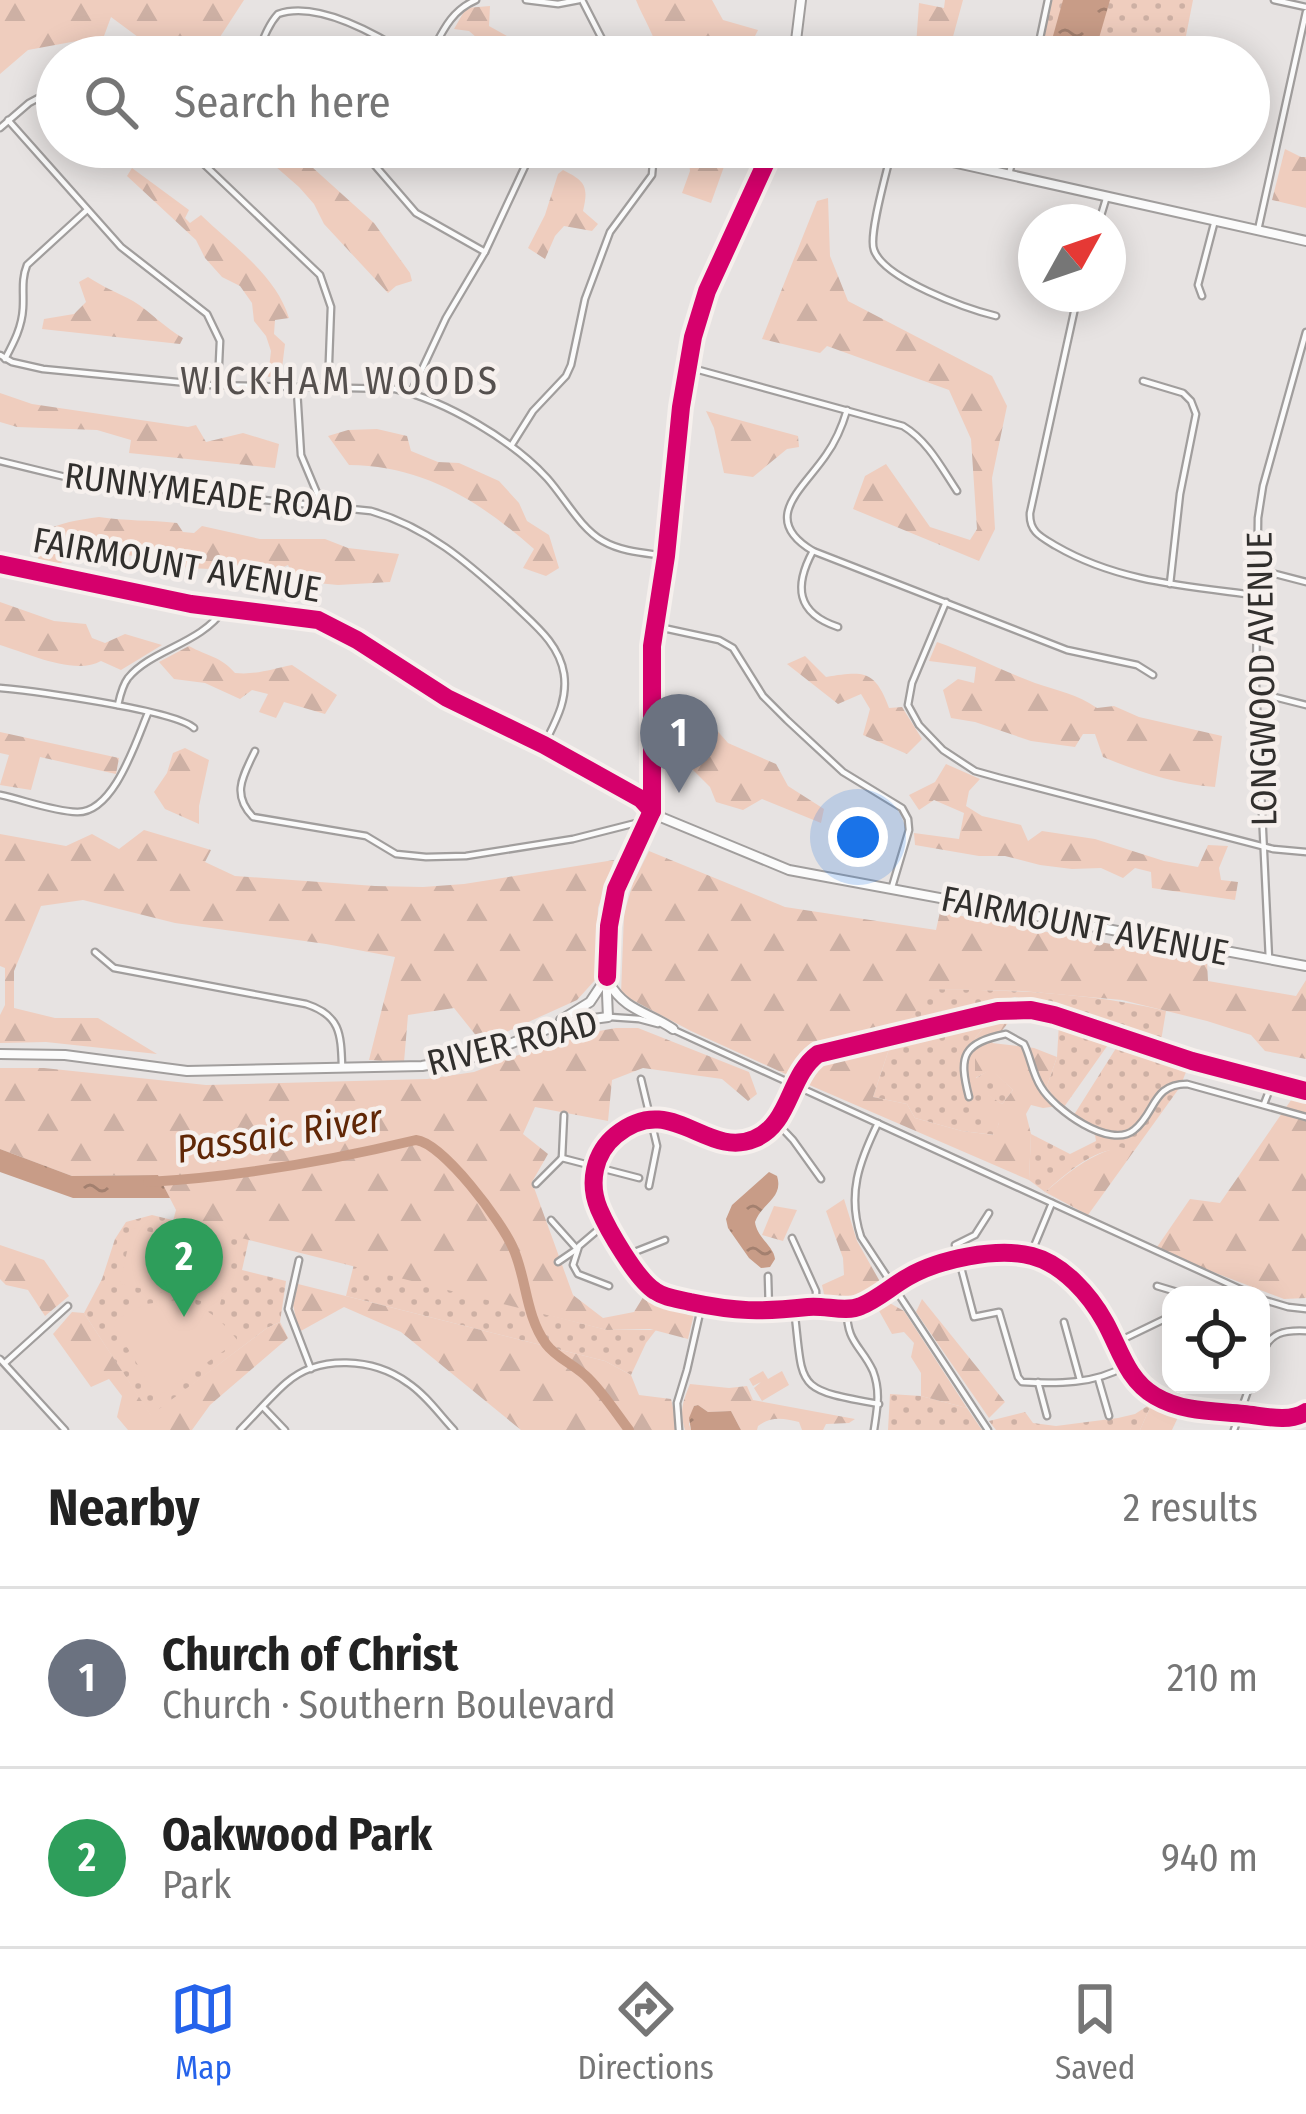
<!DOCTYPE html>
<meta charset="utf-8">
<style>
:root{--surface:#fff;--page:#f2f2f2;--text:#222;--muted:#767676;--line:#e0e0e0;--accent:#2563eb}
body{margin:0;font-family:"Fira Sans Condensed",sans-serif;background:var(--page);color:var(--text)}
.controls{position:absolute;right:36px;bottom:36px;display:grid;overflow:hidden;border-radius:24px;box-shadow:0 6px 30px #0003}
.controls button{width:108px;height:108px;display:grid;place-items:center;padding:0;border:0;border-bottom:3px solid var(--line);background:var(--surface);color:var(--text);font:60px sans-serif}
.compass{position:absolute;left:1018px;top:204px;width:108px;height:108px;border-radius:50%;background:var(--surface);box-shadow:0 6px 30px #0003;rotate:50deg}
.you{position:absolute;left:858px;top:837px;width:42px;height:42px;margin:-30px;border:9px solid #fff;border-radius:50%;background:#1a73e8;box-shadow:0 0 0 18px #1a73e833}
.badge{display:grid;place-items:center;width:78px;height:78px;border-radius:50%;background:var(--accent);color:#fff;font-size:39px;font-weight:700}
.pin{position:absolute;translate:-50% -99px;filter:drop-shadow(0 3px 6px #0008)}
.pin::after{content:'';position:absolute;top:63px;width:42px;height:36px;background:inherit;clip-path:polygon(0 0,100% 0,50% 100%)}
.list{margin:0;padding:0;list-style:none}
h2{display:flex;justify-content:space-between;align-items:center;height:156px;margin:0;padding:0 48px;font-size:51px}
h2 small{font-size:39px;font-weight:400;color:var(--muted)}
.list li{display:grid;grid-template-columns:78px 1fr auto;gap:36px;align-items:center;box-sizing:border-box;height:180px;padding:0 48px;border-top:3px solid var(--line)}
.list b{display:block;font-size:45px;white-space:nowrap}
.list p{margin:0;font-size:39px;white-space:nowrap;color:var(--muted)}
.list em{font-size:39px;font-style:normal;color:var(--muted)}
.icon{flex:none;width:66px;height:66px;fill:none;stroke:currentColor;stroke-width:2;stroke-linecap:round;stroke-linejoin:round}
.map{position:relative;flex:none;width:1306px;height:1430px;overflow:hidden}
.search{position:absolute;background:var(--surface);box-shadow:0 6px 30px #0003;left:36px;right:36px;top:36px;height:132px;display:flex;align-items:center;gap:30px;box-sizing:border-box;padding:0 42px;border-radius:66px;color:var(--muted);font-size:45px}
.sheet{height:516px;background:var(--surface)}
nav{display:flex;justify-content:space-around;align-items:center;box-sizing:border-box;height:168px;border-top:3px solid var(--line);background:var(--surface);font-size:33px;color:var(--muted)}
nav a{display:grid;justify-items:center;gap:6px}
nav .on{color:var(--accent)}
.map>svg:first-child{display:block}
</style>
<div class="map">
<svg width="1306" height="1430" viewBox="0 0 1306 1430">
<defs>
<pattern id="green-dots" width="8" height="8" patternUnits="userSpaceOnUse" patternTransform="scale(3)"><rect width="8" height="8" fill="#efcdbe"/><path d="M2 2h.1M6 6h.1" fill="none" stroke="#cdb0a4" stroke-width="1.8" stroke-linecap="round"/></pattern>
<pattern id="forest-firs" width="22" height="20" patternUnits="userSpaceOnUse" patternTransform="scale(3)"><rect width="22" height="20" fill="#efcdbe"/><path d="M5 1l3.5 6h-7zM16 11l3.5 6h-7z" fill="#cdb0a4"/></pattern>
<pattern id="water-ripples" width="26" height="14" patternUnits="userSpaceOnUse" patternTransform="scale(3)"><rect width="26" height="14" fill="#c89c87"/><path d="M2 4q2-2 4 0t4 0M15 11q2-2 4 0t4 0" fill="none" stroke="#a3806f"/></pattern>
</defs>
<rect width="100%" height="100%" fill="#e7e3e2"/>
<g fill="url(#green-dots)">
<polygon points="1051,0 1193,0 1183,51 1168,45 1165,57 1107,57 1041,45"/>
<path d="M927,989C1008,990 1088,992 1166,1011L1160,1047L1114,1027L1015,997L907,1026Z"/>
<polygon points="993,1017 975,1038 976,1078 991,1069 1013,1090 1002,1104 982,1092 999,1123 995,1135 962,1131 915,1118 907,1104 873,1097 891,1043"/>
<polygon points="1059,1023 1110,1042 1064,1107 1058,1106 1047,1086 1057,1057"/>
<path d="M1118,1045L1155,1060L1188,1067L1180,1087L1134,1151C1099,1142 1070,1171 1045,1192L1029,1180L1031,1134L1070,1154L1096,1141L1095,1135L1072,1118Z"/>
<polygon points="152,1215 249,1239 242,1270 286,1281 280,1322 267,1328 151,1416 84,1313 102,1279 115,1239 126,1222"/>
<polygon points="354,1264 607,1330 656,1330 646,1343 631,1375 605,1361 346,1296"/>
<polygon points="890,1394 921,1396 967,1408 982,1430 888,1430"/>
<polygon points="1152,1403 1140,1430 996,1430 989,1421 1025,1412 1033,1423 1056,1426 1118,1418 1135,1414"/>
</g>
<g fill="url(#forest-firs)">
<polygon points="0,0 244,0 207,57 165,57 111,17 104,36 28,50 0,74"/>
<path d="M636,0H712L723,20L758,30L754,38H738L734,57H658C657,37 643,19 636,0Z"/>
<polygon points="945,0 963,0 951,44 987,55 1041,45 1107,57 830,57 830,38 916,46 919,3 944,8"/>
<polygon points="490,6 489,26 507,36 554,36 563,57 499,57 469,31 454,29 466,8"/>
<polygon points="253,147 280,147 302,158 374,223 410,273 412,281 396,286 388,293 324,224 314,204 299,187"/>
<polygon points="687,147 731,147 711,203 682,193 690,171"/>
<polygon points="1285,149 1301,157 1306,157 1306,208 1272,200"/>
<path d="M132,168L189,210L185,218L190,223L201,215C233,246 276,275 289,318L275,320L274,334L285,344L281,376L268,377L271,351L266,336L254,321L252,303L240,286L222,277L205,258L196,240L127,176Z"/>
<path d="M563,170C585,181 589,186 583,211L598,224L592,231L564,226L555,236L545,259L528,248L545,215L558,174Z"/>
<polygon points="828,198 830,256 848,301 992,376 1007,406 992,478 995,529 979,561 853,509 865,476 886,464 930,527 970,540 977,529 971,439 949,390 827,346 820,353 762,339 817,201"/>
<path d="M88,277C103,287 118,293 133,301C151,312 165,328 183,338L180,344L42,329L44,319L74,314L86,302L79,282Z"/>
<polygon points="0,393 32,404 188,427 196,425 206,442 243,433 279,444 275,468 129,453 131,440 97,430 17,427 0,422"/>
<polygon points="706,411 798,436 799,447 787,449 753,477 724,473 714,428"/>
<path d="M377,429L407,436L411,451L438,462L459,463L499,481L519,503L527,521L549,535L559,568L546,576L523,568L534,549C479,501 425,466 349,465L328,436L348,430Z"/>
<path d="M99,517C125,521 150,520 177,523L183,532L194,533L202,526L260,539H325L348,548L399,554L390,582L338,585L296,581L288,565L272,572L189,568L91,547L57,565L38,559L42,533C59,522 79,520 99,517Z"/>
<path d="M0,602L54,621L86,624L92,638L105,643L125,634L162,645L121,670L101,661C75,676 27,653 0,645Z"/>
<path d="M937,642C971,654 1002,671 1035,683C1058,691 1077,694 1097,708L1114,706L1139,717L1222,736L1215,787C1175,784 1139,772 1103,757L1095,734H1083L1075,747L1031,741L975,722L951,718L943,690L958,679L974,683L976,667L929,661Z"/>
<path d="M189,646C207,656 222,657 235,673C257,675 271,669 292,665L337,695L325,714L284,702L276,718L259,712L268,694L252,690L240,699L205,683L174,679L159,662Z"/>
<path d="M805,656L826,677C864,671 875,670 889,708L902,707L922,739L907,754L863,735L870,709L861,694L838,704L787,664Z"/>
<polygon points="713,726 728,743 776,764 788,786 824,809 821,823 762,799 743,810 716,802 710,787 685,762 694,731"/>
<polygon points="0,732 119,758 116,774 40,757 31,790 0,785 9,755 0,753"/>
<polygon points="185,748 209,760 199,806 199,824 165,809 154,792 167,773 173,753"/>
<polygon points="946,764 980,779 969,791 966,806 982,816 1021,825 1028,841 1042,831 1095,839 1164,861 1198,867 1208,845 1228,846 1219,868 1221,880 1238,882 1235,900 1152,888 1151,872 1135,868 1123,878 1101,868 1072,869 1040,865 1005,856 979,856 915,845 914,833 959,839 964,813 934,800 919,810 909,795 935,782"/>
<polygon points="144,830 211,850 205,862 235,876 375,886 423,887 464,884 614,860 598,908 596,979 577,1000 482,1043 454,1008 408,1015 404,1062 369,1060 395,957 326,944 175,923 83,900 41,906 14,971 14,1008 55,1018 98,1018 157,1054 46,1042 0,1043 0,1015 5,1005 5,968 0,966 0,834 66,846 92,834 119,849"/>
<polygon points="649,851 785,907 936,930 940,912 1207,962 1208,981 1296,996 1306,980 1306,1059 1265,1051 1251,1035 1207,1021 1122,1000 1022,991 928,989 907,1026 815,1049 792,1077 691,1031 621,994 624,914 633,883"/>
<polygon points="1016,1013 992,1043 1034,1048 1057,1057 1047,1086 1058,1106 1043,1108 1031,1105 1026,1114 1031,1134 1029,1180 807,1084 819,1064 891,1043 873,1097 907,1104 915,1118 962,1131 994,1135 999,1123 979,1118 982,1091 1002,1104 1013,1090 991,1070 975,1078 975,1038 993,1017"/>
<polygon points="616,1028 638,1028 749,1072 757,1094 748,1101 722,1079 643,1068 612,1080 608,1121 535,1107 523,1134 548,1154 532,1182 573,1295 603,1318 634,1312 645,1294 695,1310 688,1339 650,1329 607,1330 173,1221 176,1210 158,1175 72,1176 0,1149 0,1068 44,1068 206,1085 427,1079 474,1072 565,1037"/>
<polygon points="1298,1090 1306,1093 1306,1298 1284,1299 1155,1250 1190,1199 1220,1203"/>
<path d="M1120,1147L1134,1151L1088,1215L1045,1192C1068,1173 1090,1154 1120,1147Z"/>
<polygon points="844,1199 857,1241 883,1287 858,1301 825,1299 822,1285 844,1275 843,1258 826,1211"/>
<polygon points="774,1206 797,1210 783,1241 762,1235"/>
<polygon points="0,1245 44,1260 69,1296 45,1316 28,1290 6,1285 0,1279"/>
<polygon points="298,1284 605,1361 631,1375 639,1395 671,1399 678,1430 521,1430 401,1332 344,1307 299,1332 293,1305"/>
<polygon points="922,1299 1005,1402 989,1418 916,1312"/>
<polygon points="886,1301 904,1311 967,1408 921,1396 921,1373 911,1357 914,1343 904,1332 892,1334 878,1309"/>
<polygon points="72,1312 84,1313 151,1415 267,1328 280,1322 288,1338 210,1405 192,1430 128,1430 117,1417 122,1396 109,1379 91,1387 53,1334"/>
<path d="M690,1384L729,1388L747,1386L753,1400L855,1419L849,1423L826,1424L823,1430H802L799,1422C783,1418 771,1416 758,1426L757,1430H741L731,1411L708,1412L698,1405L694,1406L689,1424L691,1430H685C679,1412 683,1401 690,1384Z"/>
</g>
<g fill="#efcdbe">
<polygon points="132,1228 231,1249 220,1305 120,1284"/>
<path d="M177,1300C206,1306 221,1319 238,1341L157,1397L112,1322L146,1304Z"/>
<polygon points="763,1371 768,1379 782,1371 789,1385 762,1401 754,1388 761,1382 753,1386 749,1379"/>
<polygon points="1152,1403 1179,1415 1172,1430 1140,1430"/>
</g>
<g fill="url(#water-ripples)">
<polygon points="1063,0 1110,0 1097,45 1053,36"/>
<polygon points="0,1149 72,1176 158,1175 170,1198 73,1198 0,1172"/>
<path d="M769,1172L777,1176C784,1198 762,1203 755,1222C757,1238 774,1246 775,1259L770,1267L761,1268L749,1258L728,1228L726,1219L732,1205Z"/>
<polygon points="698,1405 708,1412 731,1411 741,1430 691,1430 689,1418 694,1406"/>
</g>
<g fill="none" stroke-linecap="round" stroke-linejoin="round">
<path stroke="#c89c87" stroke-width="10" d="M148,1182C239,1177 328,1161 416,1140C443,1143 502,1222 513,1248C527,1279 525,1315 546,1344C556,1358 577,1366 589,1379C604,1394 616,1413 629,1430"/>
<defs>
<g id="street">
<polyline points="526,0 558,4 579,0"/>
<polyline points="582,0 601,37 605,57"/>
<polyline points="1274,0 1306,7"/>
<path d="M256,57C262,43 267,26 278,14C318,0 378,35 412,57"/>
<path d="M429,57C442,33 450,11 476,0"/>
<polyline points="1036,57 1048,0"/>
<polyline points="8,120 121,247 207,314 220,341 218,385"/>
<polyline points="0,128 29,103 57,88"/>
<polyline points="186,147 320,275 331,307 328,388"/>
<polyline points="359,147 416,213 485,252"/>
<path d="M892,149C888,168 868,235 874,250C884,279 967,309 996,316"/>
<polyline points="1009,175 1015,147"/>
<polyline points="1099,222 1106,199"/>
<polyline points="1258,230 1306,12"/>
<path d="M1078,294L1030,513C1029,532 1041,537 1056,546C1118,582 1186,586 1255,595"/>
<polyline points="1202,296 1198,285 1215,220"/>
<path d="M0,355L12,362L43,369L208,385L395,389C446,401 512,440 547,478C565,498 580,528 603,541C622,552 646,553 666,556"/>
<path d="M5,359C14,342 22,327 23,308C24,292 21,280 27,265L87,210"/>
<path d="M688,367L903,426C928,441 941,467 957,491"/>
<polyline points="1143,381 1183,393 1191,401 1196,414 1180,494 1170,584"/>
<polyline points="297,390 301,455 322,505"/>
<polyline points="411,393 446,318 485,252 534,147"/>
<path d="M847,410C842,427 836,441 826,455C803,489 759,519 813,551L1067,650L1137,665L1153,675"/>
<polyline points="511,446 533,411 566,376 571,365 585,299 610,232 652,175 653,163 647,147"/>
<path d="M0,461L86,482L371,511C427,527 467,562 510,601C532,623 559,642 564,674C568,701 555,722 544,745"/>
<path d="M813,551C794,586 796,613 838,627"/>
<polyline points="1256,569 1306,582"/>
<polyline points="946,602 912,683 908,705 919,725 943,750 975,771 1000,778 1273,849 1306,852"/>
<polyline points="654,626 719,640 733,648 763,696 787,720 843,772 902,808 908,819 909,830 892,887"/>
<path d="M0,688C33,691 175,710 194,728"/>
<polyline points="1259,693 1306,705"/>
<path d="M118,705C120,696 122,686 128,678C152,649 201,644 224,609"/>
<path d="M255,751C243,776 231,794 253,817L366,836L396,854L426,857L466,856L573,839L640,822L648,815"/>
<path d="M0,795C24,800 52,811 77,812C114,813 136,741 148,713"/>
<path d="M95,952L114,968L306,1004C340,1015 341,1033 342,1066"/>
<polyline points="1269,959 1256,685 1258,518 1263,486 1306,332"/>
<polyline points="610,1017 639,1019 658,1024"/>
<polyline points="674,1030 1253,1295"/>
<polyline points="641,1079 657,1146 649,1186"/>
<path d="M1306,1091L1192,1061L1054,1015L1031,1010L998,1011L818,1054C788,1076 791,1124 754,1139C706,1159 671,1090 616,1135C594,1153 588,1183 599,1209C608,1230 637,1280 655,1291C665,1298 678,1299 690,1302C737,1312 760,1312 808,1307C825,1305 846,1313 861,1306C878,1299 892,1286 908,1277C939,1259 997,1247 1032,1256C1063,1264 1090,1295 1105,1322C1120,1349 1127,1380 1155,1396C1182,1412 1214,1411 1244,1414C1264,1416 1289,1423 1306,1412"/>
<path d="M969,1097C958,1055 963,1043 1006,1034L1024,1044C1031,1058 1032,1073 1041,1087C1054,1109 1110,1150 1134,1130C1156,1113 1152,1084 1187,1084L1306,1117"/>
<polyline points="1264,1104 1271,1086 1269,1084"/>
<polyline points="776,1122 793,1140 821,1179"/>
<path d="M878,1123C859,1162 847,1194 861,1237L988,1430"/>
<polyline points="562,1158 639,1178"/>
<polyline points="562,1158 564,1115"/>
<polyline points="536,1184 562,1158"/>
<polyline points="551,1220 577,1249 558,1262"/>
<polyline points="606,1223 579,1246 573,1265 578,1274 609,1286"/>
<polyline points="792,1238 816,1291 816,1306"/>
<polyline points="955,1245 975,1235 989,1213"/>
<polyline points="627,1255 665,1240"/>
<polyline points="1030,1256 1052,1203"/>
<polyline points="299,1260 288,1309 311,1369"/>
<path d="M959,1260L974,1317L999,1312L1018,1377L1022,1382C1056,1384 1096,1384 1125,1366"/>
<polyline points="768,1276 769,1311"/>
<polyline points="1157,1286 1187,1295"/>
<polyline points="1261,1299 1288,1307 1306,1309"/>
<path d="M794,1308C804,1388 792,1389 879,1404"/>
<path d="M847,1308C846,1343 861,1345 873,1371C881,1392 877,1409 874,1430"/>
<polyline points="1064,1322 1080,1380"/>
<polyline points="1115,1343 1171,1316"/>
<path d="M1261,1355C1270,1332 1284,1330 1306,1331"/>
<polyline points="0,1359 65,1430"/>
<polyline points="5,1363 68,1306"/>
<polyline points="1098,1378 1109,1416"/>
<polyline points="1038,1382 1047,1416"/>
<polyline points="263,1407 285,1430"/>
<path d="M240,1430C255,1415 270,1397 286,1383C319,1354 374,1358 408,1383C426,1395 439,1414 454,1430"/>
<polyline points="679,1430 677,1403 687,1370 702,1304"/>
<polyline points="1234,1430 1250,1385"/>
</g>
<g id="secondary">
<polyline points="794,57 801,0"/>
<polyline points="885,147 1306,241"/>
<polyline points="0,564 191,604 318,620 357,640 447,698 544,745 641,799 652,811 663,818 789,870 1306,966"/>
<path d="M610,984C624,1010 650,1013 673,1029"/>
<polyline points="561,1020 590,1002 606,978"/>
<path d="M0,1054L65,1055L187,1071L422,1066L479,1056L563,1023L608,1017C606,973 603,924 618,882C627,857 644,836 652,811V646L666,556L688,367L707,291L773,147"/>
</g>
</defs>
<use href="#street" stroke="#a19e9d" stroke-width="9"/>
<use href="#secondary" stroke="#a19e9d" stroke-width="12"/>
<use href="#street" stroke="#fbfbfb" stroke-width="4.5"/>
<use href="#secondary" stroke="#fbfbfb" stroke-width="8"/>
<defs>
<g id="cycleway">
<polyline points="0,564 191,604 318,620 357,640 447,698 544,745 641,799 652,811"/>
<polyline points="607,977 609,926 616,889 652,811 652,646 666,556 681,407 693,337 707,291 773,147"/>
<path d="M1306,1091L1192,1061L1054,1015L1031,1010L998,1011L818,1054C788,1076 791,1124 754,1139C706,1159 671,1090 616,1135C594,1153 588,1183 599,1209C608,1230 637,1280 655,1291C665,1298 678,1299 690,1302C737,1312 760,1312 808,1307C825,1305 846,1313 861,1306C878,1299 892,1286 908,1277C939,1259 997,1247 1032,1256C1063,1264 1090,1295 1105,1322C1120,1349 1127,1380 1155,1396C1182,1412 1214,1411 1244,1414C1264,1416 1289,1423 1306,1412"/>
</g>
</defs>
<use href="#cycleway" stroke="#f6f0ed" stroke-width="26"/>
<use href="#cycleway" stroke="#d6006c" stroke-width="18"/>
</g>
<g text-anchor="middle" stroke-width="9" stroke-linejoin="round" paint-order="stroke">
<g font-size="36" fill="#312f2d" stroke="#f6f0ed">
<text transform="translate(209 492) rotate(7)" y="13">RUNNYMEADE ROAD</text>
<text transform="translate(177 564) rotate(10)" y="13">FAIRMOUNT AVENUE</text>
<text transform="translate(1261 679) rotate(-91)" y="13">LONGWOOD AVENUE</text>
<text transform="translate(1085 925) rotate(11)" y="13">FAIRMOUNT AVENUE</text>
<text transform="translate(512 1042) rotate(-14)" y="13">RIVER ROAD</text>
</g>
<g font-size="39" letter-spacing="3" fill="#55504e" stroke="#f6f0ed">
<text x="340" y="394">WICKHAM WOODS</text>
</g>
<g font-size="39" font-style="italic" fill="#602706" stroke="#f6f0ed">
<text transform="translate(279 1133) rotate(-9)" y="14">Passaic River</text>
</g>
</g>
</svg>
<div class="controls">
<button><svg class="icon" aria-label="locate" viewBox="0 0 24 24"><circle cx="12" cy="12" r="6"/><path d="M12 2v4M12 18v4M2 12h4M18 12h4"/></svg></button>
</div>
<svg class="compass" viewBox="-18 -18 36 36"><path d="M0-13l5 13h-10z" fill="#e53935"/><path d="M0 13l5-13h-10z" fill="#767676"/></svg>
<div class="you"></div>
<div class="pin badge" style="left:679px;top:793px;background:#6b7280">1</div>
<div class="pin badge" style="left:184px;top:1317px;background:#2e9e5b">2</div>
<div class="search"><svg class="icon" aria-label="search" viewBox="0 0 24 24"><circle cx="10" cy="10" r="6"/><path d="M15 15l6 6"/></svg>Search here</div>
</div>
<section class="sheet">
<h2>Nearby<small>2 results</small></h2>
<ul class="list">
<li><span class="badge" style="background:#6b7280">1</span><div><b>Church of Christ</b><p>Church · Southern Boulevard</p></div><em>210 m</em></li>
<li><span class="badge" style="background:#2e9e5b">2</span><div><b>Oakwood Park</b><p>Park</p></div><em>940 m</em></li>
</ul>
</section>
<nav>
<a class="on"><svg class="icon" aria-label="map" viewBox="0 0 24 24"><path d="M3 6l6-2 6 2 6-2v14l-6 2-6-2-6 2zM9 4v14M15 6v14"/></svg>Map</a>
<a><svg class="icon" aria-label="directions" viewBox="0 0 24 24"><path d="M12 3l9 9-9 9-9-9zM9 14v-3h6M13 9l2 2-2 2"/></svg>Directions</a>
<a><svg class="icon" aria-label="saved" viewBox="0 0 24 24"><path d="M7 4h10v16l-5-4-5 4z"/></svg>Saved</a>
</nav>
